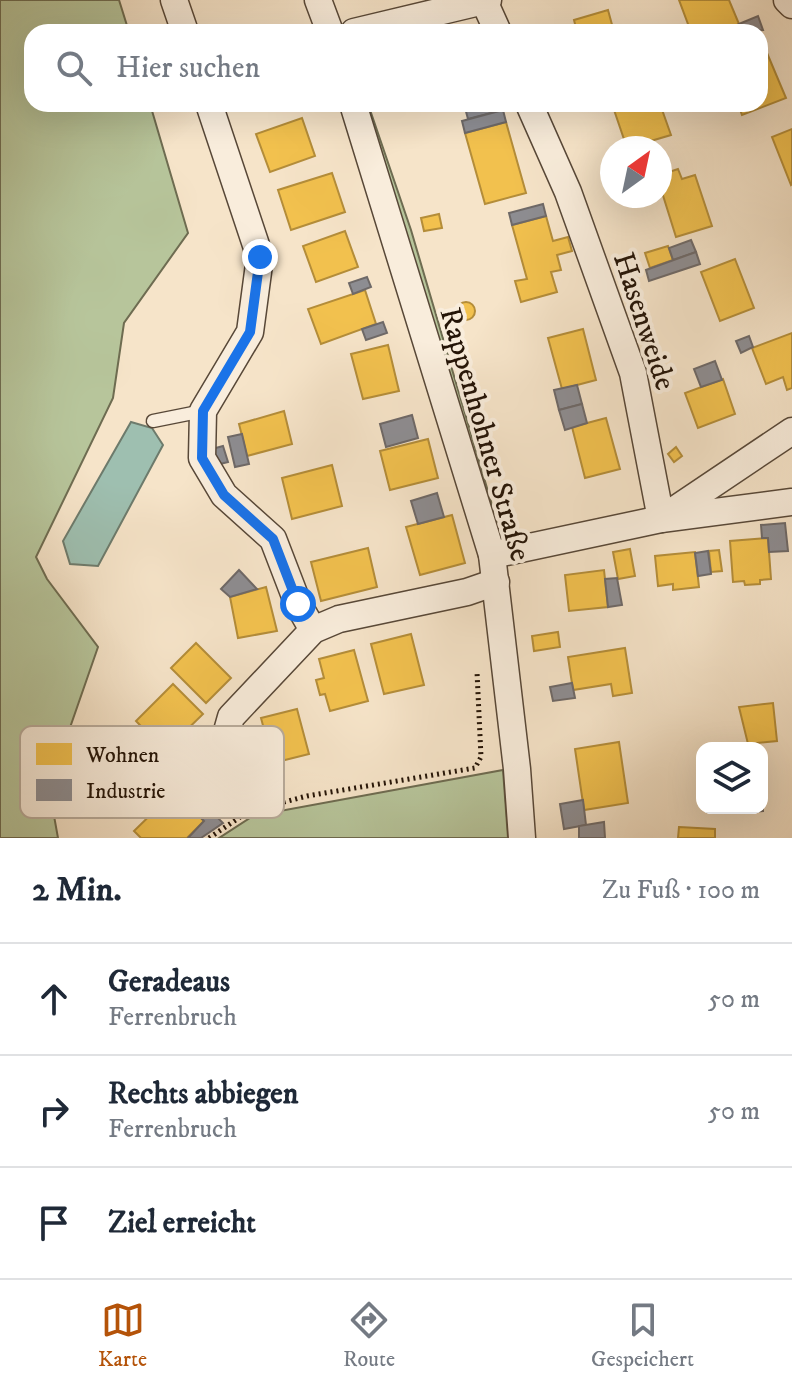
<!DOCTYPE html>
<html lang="de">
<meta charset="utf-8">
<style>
:root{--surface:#fff;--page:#f2f2f3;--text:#1f2937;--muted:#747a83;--line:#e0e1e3;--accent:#b45309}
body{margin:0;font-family:"IM FELL DW Pica",serif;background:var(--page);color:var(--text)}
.controls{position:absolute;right:24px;bottom:24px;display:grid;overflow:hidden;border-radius:16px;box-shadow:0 8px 32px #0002}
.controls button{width:72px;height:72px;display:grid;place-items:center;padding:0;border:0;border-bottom:2px solid var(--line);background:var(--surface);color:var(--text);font:40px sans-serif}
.compass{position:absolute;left:600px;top:136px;width:72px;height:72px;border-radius:50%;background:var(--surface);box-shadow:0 8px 32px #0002;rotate:33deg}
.stop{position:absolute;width:24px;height:24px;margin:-18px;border:6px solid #1a73e8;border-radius:50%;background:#fff}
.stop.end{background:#1a73e8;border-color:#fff;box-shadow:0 2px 8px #0008}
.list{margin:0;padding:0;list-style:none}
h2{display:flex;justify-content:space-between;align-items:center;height:104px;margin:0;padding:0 32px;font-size:34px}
h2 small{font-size:26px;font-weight:400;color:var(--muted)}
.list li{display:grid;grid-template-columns:52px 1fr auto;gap:24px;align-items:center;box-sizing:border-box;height:112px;padding:0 32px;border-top:2px solid var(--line)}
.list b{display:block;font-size:30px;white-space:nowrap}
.list p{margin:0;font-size:26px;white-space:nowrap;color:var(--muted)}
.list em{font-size:26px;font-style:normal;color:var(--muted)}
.icon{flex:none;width:44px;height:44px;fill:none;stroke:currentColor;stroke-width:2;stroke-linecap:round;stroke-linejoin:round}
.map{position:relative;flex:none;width:792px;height:838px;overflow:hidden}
.search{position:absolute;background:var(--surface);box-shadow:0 8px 32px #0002;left:24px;right:24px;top:24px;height:88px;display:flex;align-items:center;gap:20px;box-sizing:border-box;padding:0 28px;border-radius:24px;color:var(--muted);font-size:30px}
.sheet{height:440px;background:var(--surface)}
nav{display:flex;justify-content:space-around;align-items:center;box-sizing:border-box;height:112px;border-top:2px solid var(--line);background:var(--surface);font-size:22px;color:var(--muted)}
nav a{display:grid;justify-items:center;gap:4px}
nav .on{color:var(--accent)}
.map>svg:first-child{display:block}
</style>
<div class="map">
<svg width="792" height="838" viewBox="0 0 792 838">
<rect width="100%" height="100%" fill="#f6e4c9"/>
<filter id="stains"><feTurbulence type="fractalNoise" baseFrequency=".0025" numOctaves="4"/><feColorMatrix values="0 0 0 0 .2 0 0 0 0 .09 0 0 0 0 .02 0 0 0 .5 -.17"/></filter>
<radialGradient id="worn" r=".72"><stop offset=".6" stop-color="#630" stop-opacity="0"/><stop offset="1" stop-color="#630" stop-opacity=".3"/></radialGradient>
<g fill="#b7c59b" stroke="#6e6c51" stroke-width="2">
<polygon points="0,0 119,0 129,32 32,32 32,104 150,104 188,233 124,323 113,398 36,557 47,579 98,647 49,788 58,838 0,838"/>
<polygon points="362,104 368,104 411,230 497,522 493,522"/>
<polygon points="503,770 508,838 219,838 253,816"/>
</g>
<polygon fill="#9ebfb0" stroke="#6d7b6c" stroke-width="2" points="131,422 152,428 163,445 98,566 70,564 63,541"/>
<g fill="#f2c14e" stroke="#b48d39" stroke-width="2">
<polygon points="679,0 729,0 739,24 720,32 691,32"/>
<polygon points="608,10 614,32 577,32 574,20"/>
<polygon points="767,53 786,98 742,115 738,104 760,104 760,56"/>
<polygon points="612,104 660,104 671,135 627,148"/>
<polygon points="302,118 315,156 270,172 256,134"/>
<polygon points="506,122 526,193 485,204 465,133"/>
<polygon points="792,129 792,184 791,185 772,137"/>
<polygon points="678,169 682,179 695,175 712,226 676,237 661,189 660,175"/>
<polygon points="332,173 345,212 291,230 278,190"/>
<polygon points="439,214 442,228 424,231 421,218"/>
<polygon points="546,216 553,241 568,237 572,251 557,255 561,270 551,272 557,292 521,302 515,281 527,279 512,225"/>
<polygon points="345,231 358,267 316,282 303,246"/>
<polygon points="668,246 673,260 650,268 645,253"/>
<polygon points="735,259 754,308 720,321 701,272"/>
<polygon points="365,290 376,324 321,344 308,309"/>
<circle cx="466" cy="311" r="9"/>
<polygon points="583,329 596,380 562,389 548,338"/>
<polygon points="792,333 792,388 787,390 783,377 766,384 752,348"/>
<polygon points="388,345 399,391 363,399 351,354"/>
<polygon points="723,379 735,414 698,428 685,393"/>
<polygon points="284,411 292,444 247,456 239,424"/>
<polygon points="606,418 620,469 585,478 572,427"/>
<polygon points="428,439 438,478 390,490 380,451"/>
<polygon points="676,447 682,456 674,462 668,454"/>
<polygon points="332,465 342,506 292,519 282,478"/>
<polygon points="452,515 465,563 420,575 406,527"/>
<polygon points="768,538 771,579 760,580 760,584 745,585 744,581 733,582 730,541"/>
<polygon points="368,548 377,587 321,601 311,562"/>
<polygon points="630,549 635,576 618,579 613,552"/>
<polygon points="719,550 722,571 711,572 709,551"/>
<polygon points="695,552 699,587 673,590 673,584 658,586 655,556"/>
<polygon points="604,570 608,607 569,611 565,575"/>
<polygon points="266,587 277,631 238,638 230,597"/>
<polygon points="558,632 560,647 534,651 532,636"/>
<polygon points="411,634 424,685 384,694 371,644"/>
<polygon points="196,643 231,678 206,703 171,668"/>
<polygon points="625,648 632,693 613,696 611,684 573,690 568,657"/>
<polygon points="354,650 368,701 330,711 325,694 320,695 316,680 324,678 319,659"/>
<polygon points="173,684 203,714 165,751 136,721"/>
<polygon points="773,703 777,741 748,744 739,707"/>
<polygon points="297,709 309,754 273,763 261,718"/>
<polygon points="619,742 628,803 584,810 575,749"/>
<polygon points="175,791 204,821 187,838 141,838 134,831"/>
<polygon points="679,827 715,829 715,838 678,838"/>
</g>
<g fill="#8d8d92" stroke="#6e6968" stroke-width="2">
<polygon points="758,16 763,30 739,32 736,26 739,24"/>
<polygon points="464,104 497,104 499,111 468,119"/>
<polygon points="503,110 506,122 465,133 462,121"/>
<polygon points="543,204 546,216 512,225 509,213"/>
<polygon points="691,240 696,252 673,260 669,248"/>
<polygon points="696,252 700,264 649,281 646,270"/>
<polygon points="367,277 371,287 353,294 349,283"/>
<polygon points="383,322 387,333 366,340 362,329"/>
<polygon points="749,336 753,347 741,353 736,341"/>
<polygon points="715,361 722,380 701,387 694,369"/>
<polygon points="577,385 582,404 559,410 554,390"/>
<polygon points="582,404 587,423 565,430 559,410"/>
<polygon points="412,415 418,438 386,447 380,424"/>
<polygon points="242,434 249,464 235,467 228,437"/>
<polygon points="223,446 228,462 216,465 212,449"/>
<polygon points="437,493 444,517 418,524 411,501"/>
<polygon points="785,523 788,551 769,552 768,538 762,538 761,525"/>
<polygon points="708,551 711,574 698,576 695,553"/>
<polygon points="239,570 257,589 230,597 221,589"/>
<polygon points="617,578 622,605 608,607 605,579"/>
<polygon points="572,683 575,698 553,701 550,687"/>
<polygon points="762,790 763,811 738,813 738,808 762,808"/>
<polygon points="583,800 586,825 564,829 560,804"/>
<polygon points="207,807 223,823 201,838 188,838 204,821 198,815"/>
<polygon points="604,822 605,838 579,838 579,826"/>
</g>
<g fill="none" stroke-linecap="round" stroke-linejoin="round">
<defs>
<polyline id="service" points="153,421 203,411"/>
<g id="minor">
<polyline points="174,0 185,32"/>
<polyline points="318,0 330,32"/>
<polyline points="787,0 792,5"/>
<polyline points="484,1 498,32"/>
<polyline points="354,32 488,0"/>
<polyline points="209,104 260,257 250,332 203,411 202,458 224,495 273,539 298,604 313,630"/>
<polyline points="353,104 492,555 517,769 522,838"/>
<polyline points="529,104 568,192 633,373 661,519 792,502"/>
<polyline points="492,555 661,519 792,431"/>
<polyline points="211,788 231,717 313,630 339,619 467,592 496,582"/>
</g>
</defs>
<use href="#service" stroke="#584838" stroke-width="15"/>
<use href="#minor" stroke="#584838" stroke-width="29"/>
<polyline stroke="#241407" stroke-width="5" stroke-dasharray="2 4" stroke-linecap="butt" points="209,838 249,811 307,796 475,768 481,757 477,672"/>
<use href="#service" stroke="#f9eddc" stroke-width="12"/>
<use href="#minor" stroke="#f9eddc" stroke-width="26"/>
</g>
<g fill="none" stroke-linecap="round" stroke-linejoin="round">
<polyline stroke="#1a73e8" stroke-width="10" points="260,257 250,332 203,411 202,458 224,495 273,539 298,604"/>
</g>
<g text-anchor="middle" stroke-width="8" stroke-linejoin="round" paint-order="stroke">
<g font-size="30" fill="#241407" stroke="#f9eddc">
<text transform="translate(645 321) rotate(72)" y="10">Hasenweide</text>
<text transform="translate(486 434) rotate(74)" y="10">Rappenhohner Straße</text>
</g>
</g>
<rect x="20" y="726" width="264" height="92" rx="12" fill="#f9eddc" stroke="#b9ac9c" stroke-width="2"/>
<rect x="36" y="743" width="36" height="22" fill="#f2c14e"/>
<rect x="36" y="779" width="36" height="22" fill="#8d8d92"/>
<g font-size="22" fill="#241407">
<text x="86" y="762">Wohnen</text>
<text x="86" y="798">Industrie</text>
</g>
<rect width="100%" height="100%" filter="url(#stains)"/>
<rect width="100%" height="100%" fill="url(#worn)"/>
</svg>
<div class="controls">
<button><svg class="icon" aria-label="layers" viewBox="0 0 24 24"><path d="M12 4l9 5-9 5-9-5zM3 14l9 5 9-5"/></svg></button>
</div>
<svg class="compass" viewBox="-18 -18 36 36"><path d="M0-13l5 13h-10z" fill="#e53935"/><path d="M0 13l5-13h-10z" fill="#747a83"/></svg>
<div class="stop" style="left:298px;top:604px"></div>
<div class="stop end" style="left:260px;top:257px"></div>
<div class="search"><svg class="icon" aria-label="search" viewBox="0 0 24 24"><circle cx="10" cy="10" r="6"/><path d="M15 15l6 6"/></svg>Hier suchen</div>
</div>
<section class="sheet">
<h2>2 Min.<small>Zu Fuß · 100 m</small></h2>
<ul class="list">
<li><svg class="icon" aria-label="ahead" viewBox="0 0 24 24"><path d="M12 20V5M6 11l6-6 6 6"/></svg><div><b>Geradeaus</b><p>Ferrenbruch</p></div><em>50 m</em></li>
<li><svg class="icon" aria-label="right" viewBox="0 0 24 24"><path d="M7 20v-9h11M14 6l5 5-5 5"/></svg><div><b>Rechts abbiegen</b><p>Ferrenbruch</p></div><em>50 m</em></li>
<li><svg class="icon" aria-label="arrive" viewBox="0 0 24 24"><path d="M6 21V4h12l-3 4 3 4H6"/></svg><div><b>Ziel erreicht</b></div></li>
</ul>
</section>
<nav>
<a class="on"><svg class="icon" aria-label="map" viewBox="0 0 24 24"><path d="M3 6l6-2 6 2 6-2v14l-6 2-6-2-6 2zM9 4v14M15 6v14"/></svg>Karte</a>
<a><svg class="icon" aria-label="directions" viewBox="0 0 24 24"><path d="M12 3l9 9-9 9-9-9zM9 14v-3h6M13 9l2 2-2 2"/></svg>Route</a>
<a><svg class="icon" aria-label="saved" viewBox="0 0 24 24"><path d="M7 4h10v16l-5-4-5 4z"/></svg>Gespeichert</a>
</nav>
